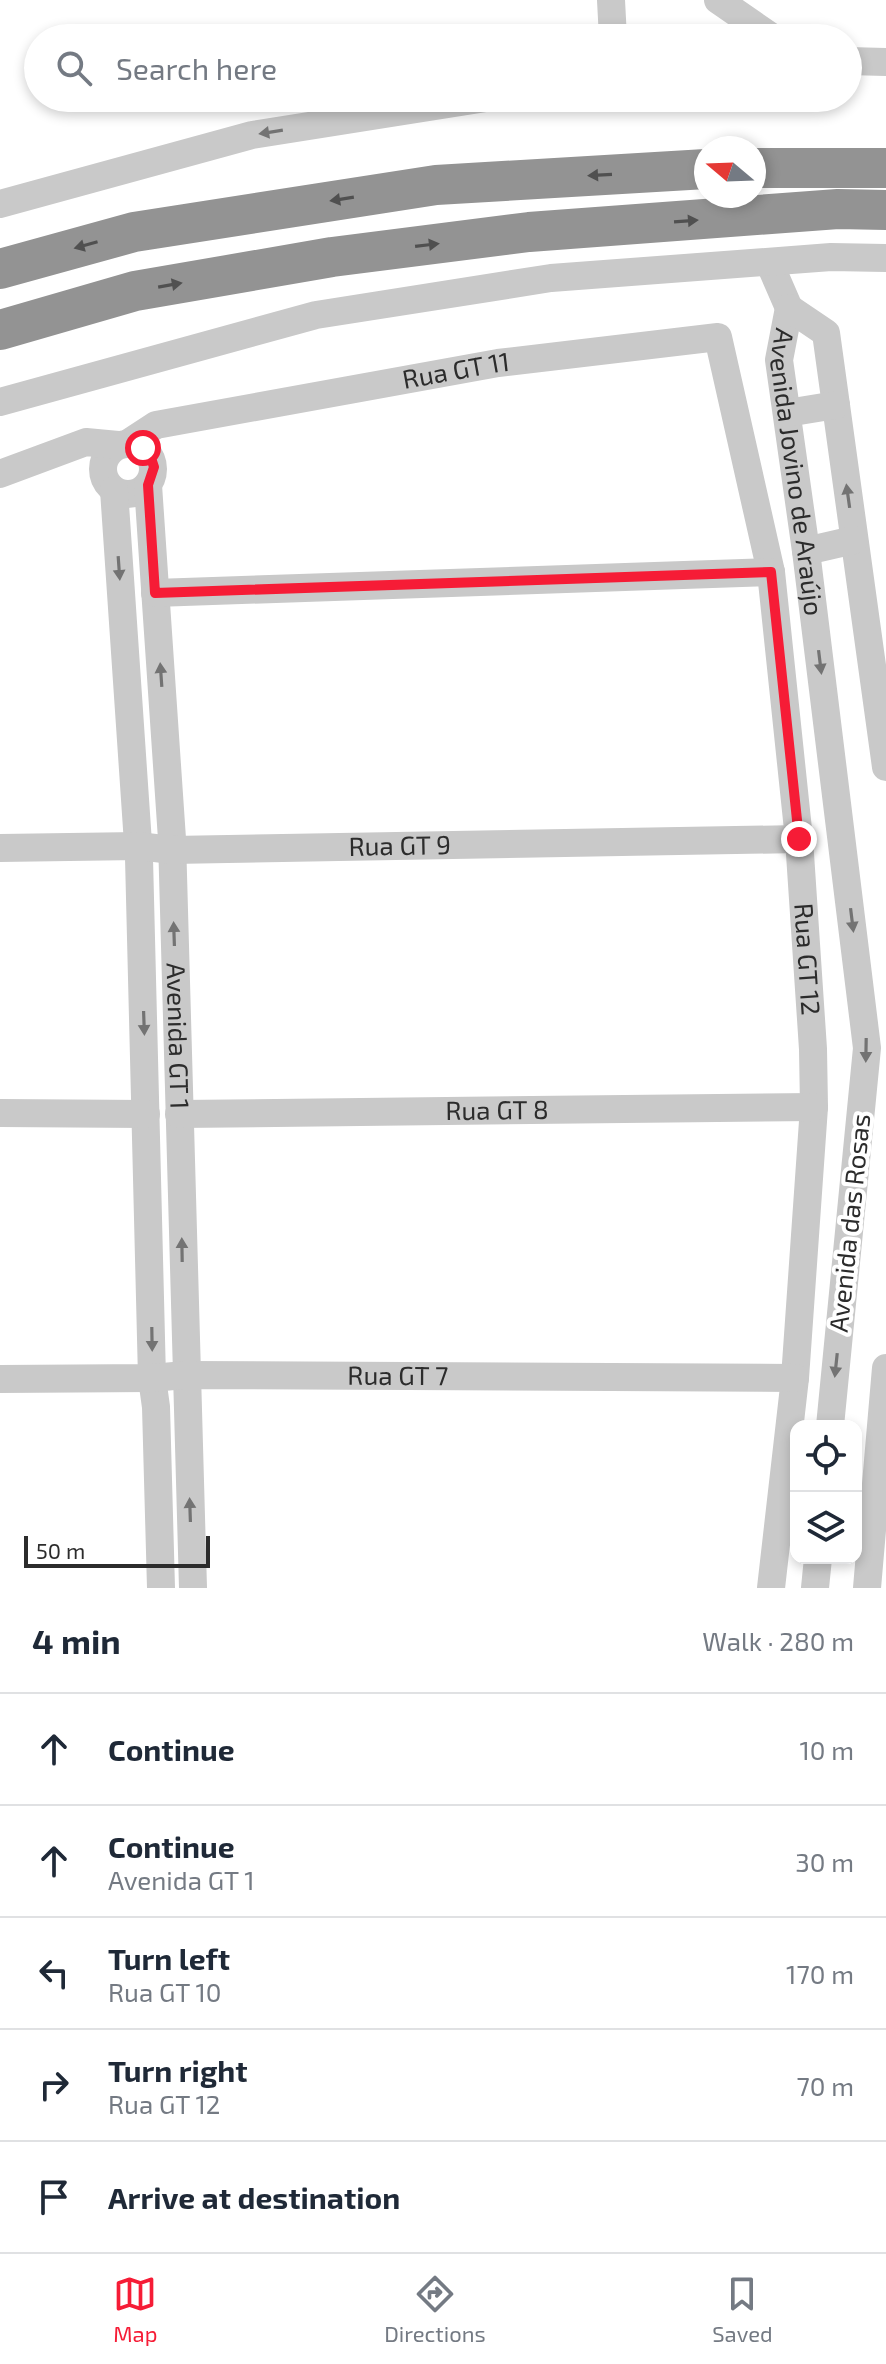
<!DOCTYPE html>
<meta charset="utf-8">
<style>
:root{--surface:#fff;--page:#f2f2f3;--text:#1f2937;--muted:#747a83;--line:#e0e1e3;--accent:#f61c36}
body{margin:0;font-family:"Exo 2",sans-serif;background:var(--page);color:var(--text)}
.controls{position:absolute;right:24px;bottom:24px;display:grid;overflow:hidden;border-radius:16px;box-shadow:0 4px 12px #0003}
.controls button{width:72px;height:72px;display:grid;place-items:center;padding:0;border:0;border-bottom:2px solid var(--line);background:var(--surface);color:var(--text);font:40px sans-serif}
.compass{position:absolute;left:694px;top:136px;width:72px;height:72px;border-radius:50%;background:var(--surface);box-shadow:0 4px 12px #0003;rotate:289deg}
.scale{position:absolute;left:24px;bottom:20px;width:186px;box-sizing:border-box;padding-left:8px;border:4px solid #2c2c2c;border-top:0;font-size:22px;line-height:28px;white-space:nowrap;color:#2c2c2c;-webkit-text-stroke:6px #fff;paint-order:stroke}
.stop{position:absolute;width:24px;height:24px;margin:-18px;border:6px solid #f61c36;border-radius:50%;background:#fff}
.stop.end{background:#f61c36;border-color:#fff;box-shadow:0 2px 8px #0008}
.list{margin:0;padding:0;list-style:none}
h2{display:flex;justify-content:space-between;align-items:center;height:104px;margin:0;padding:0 32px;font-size:34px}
h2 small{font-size:26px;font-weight:400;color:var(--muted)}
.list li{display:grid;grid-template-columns:52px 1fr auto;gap:24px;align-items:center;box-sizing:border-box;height:112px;padding:0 32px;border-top:2px solid var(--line)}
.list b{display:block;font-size:30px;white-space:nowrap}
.list p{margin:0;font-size:26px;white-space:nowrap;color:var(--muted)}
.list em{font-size:26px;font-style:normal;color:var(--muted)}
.icon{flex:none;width:44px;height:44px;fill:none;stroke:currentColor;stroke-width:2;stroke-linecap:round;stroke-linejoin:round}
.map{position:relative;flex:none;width:886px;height:1588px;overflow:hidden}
.search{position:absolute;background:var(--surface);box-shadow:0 4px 12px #0003;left:24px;right:24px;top:24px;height:88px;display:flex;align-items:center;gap:20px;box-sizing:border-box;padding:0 28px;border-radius:44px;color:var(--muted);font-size:30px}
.sheet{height:664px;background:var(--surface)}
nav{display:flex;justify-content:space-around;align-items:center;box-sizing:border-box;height:112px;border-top:2px solid var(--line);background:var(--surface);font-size:22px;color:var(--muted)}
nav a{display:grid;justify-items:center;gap:4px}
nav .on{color:var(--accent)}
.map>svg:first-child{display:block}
</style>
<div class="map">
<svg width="886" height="1588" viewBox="0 0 886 1588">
<rect width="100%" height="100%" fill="#fff"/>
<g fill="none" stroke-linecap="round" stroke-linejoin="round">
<g stroke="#c9c9c9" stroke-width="28">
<polyline points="611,0 613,38"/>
<polyline points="718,0 773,38"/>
<polyline points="848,61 886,62"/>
<polyline points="0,204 252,135 486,98"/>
<polyline points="769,262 789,308"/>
<path id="s1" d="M789,308L779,360L806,551L867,1048L830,1426"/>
<polyline points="789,308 826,333 886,767"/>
<polyline points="0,402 316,315 551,278 831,257 886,258"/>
<polyline points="787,413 836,405"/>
<path id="s2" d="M130,442L156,425L498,363L718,337L771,572L799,839L813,1049L814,1107L795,1378L771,1588"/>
<circle cx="128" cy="469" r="25"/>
<polyline points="0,474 86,442 118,445"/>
<path id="s3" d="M148,485L172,839L193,1588"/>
<polyline points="114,490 139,858 152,1378 156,1407 161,1588"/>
<polyline points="806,551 854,540"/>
<polyline points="155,593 771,572"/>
<path id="s4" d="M0,848L138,846L172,850L799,839"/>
<polyline points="0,1113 146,1114"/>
<path id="s5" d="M179,1114L814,1107"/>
<path id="s6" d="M0,1379L152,1378L185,1375L795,1378"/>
<polyline points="815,1588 818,1558"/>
<polyline points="867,1588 886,1368"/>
</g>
<g stroke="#939393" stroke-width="40">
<polyline points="754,168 886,168"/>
<polyline points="0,269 134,232 436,185 706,169"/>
<polyline points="0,330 135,291 332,257 529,232 838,209 886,210"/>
</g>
</g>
<defs><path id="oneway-solid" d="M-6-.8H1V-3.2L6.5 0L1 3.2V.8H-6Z" transform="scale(2)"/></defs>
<g fill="#737373">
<use href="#oneway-solid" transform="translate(271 132) rotate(171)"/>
<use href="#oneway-solid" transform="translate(848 496) rotate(-98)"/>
<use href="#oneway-solid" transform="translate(119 568) rotate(86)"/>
<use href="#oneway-solid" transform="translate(820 662) rotate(83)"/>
<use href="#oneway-solid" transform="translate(161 675) rotate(-94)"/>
<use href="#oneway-solid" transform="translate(852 920) rotate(83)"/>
<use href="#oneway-solid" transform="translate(174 934) rotate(-92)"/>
<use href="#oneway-solid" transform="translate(144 1023) rotate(88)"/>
<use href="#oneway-solid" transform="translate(866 1050) rotate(91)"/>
<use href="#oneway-solid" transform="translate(182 1250) rotate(-91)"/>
<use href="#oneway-solid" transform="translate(152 1339) rotate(89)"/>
<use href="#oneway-solid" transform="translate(836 1365) rotate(96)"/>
<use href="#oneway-solid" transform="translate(190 1510) rotate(-92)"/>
</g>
<g fill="#505050">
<use href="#oneway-solid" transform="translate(600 175) rotate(177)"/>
<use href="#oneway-solid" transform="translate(342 199) rotate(171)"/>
<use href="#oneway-solid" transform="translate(686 221) rotate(-4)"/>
<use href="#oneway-solid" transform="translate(86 245) rotate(164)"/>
<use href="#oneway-solid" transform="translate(427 245) rotate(-7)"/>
<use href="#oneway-solid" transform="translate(170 285) rotate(-10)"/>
</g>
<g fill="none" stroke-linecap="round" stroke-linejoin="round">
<polyline stroke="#f61c36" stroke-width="10" points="143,448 151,458 154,467 148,485 155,593 771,572 799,839"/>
</g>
<g text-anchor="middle" stroke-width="8" stroke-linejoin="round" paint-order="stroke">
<g font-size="26" fill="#2c2c2c" stroke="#fff">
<text dy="9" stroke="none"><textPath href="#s2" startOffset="336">Rua GT 11</textPath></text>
<text dy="9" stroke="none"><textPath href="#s1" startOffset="166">Avenida Jovino de Araújo</textPath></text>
<text dy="9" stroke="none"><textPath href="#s4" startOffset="400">Rua GT 9</textPath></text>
<text dy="9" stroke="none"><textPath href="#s2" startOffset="1230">Rua GT 12</textPath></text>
<text dy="9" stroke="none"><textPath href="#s3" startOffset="552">Avenida GT 1</textPath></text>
<text dy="9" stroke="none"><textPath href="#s5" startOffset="318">Rua GT 8</textPath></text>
<text transform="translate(850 1223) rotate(-84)" y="9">Avenida das Rosas</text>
<text dy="9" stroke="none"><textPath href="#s6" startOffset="398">Rua GT 7</textPath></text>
</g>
</g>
</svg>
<div class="controls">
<button><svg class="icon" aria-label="locate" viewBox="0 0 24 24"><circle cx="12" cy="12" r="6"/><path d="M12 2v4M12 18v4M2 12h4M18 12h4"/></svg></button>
<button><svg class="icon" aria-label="layers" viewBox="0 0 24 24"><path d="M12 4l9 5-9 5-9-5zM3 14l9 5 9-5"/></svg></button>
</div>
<svg class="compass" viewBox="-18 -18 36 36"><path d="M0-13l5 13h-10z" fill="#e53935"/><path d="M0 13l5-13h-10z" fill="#747a83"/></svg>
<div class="scale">50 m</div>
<div class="stop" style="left:143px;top:448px"></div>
<div class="stop end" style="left:799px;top:839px"></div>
<div class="search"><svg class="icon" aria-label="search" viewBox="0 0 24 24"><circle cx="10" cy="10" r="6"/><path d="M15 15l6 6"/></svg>Search here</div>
</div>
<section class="sheet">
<h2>4 min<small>Walk · 280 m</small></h2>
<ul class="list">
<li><svg class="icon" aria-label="ahead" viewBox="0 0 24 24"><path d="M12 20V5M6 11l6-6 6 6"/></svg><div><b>Continue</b></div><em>10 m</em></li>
<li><svg class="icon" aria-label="ahead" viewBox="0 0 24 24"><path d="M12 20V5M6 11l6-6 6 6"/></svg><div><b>Continue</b><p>Avenida GT 1</p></div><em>30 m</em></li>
<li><svg class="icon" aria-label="left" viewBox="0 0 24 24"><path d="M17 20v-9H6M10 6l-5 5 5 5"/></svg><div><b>Turn left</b><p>Rua GT 10</p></div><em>170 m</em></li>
<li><svg class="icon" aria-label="right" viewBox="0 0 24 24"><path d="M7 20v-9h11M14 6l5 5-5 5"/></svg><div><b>Turn right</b><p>Rua GT 12</p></div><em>70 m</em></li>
<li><svg class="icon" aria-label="arrive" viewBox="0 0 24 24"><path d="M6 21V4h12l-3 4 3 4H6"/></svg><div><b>Arrive at destination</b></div></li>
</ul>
</section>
<nav>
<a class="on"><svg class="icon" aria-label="map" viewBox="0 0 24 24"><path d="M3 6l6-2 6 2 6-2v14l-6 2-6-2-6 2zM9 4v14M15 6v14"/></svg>Map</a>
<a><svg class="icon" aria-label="directions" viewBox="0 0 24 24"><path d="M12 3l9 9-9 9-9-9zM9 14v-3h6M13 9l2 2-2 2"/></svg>Directions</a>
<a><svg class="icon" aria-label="saved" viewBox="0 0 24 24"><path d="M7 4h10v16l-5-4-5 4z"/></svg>Saved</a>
</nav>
